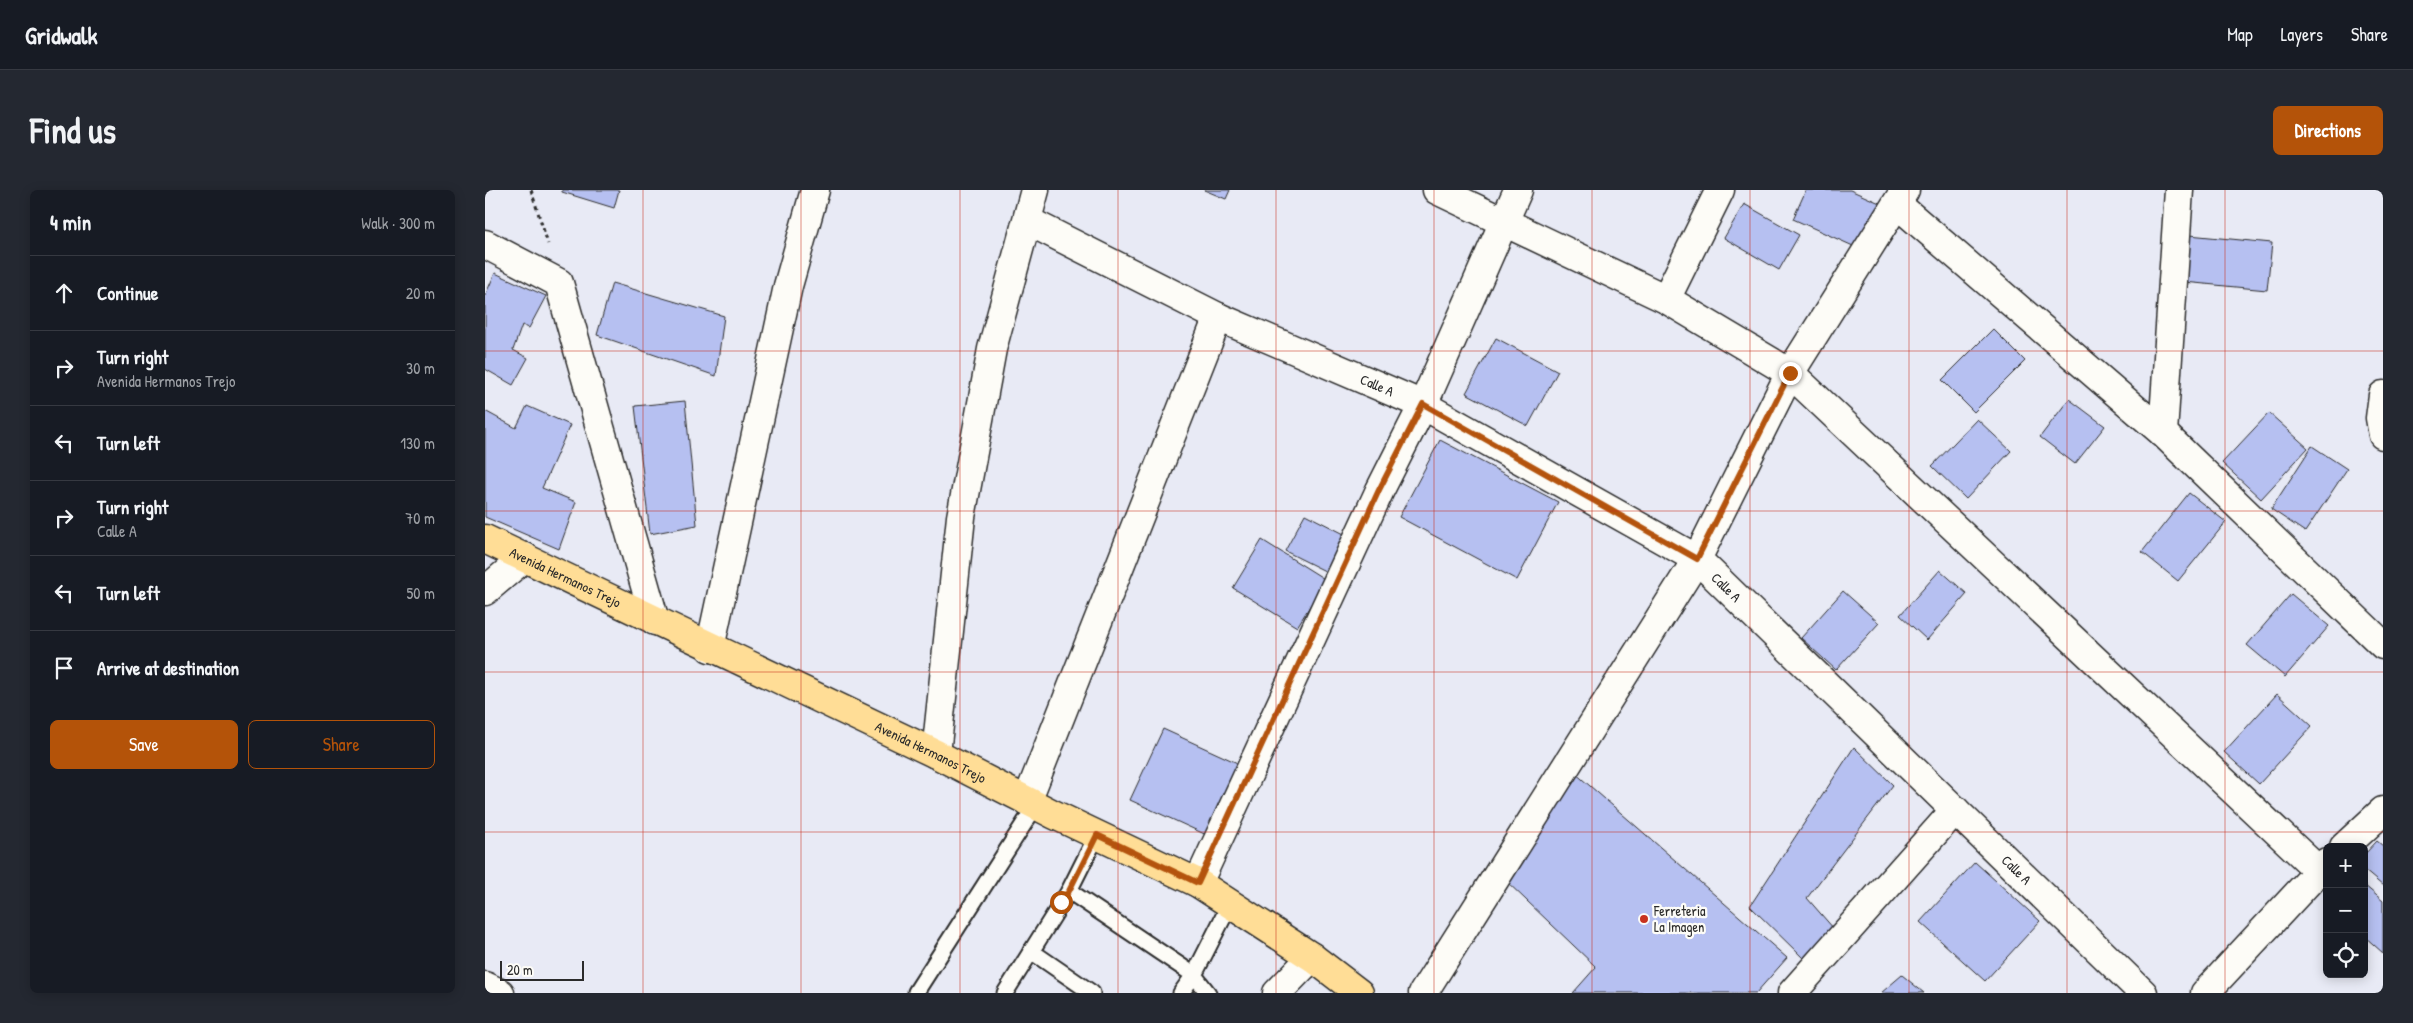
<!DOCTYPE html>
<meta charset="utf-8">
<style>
:root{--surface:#171b24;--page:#242831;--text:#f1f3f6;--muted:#9ea1a6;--line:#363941;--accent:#b45309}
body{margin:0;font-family:"Patrick Hand",sans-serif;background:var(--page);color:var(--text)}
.controls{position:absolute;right:15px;bottom:15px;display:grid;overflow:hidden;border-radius:8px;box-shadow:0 2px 12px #0003}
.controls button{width:45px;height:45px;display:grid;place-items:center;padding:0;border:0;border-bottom:1px solid var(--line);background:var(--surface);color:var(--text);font:25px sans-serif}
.scale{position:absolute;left:15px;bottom:12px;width:84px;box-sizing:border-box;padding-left:5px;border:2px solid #2b2b2b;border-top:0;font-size:14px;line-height:18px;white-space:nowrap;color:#2b2b2b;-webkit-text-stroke:4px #fdfcf7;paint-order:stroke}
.stop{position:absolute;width:15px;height:15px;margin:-11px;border:4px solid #b45309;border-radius:50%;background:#fff}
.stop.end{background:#b45309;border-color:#fff;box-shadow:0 1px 5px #0008}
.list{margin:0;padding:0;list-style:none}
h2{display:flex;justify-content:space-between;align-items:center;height:65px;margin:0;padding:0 20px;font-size:21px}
h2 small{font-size:16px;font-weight:400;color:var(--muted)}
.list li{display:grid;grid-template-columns:32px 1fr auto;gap:15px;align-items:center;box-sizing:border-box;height:75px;padding:0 20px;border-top:1px solid var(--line)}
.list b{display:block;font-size:19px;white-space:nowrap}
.list p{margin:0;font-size:16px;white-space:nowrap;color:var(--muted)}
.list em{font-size:16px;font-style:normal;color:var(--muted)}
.actions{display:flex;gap:10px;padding:15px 20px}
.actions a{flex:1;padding:11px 0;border:1px solid var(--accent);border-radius:8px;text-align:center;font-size:18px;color:var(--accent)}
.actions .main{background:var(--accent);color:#fff}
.icon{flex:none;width:28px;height:28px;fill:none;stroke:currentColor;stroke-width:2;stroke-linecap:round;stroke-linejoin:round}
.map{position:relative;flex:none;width:1898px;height:803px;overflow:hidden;border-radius:8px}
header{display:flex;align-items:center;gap:30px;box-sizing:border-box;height:70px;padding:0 25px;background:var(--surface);border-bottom:1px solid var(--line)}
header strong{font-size:24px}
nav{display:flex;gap:28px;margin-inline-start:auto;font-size:18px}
.intro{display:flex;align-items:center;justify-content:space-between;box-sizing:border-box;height:120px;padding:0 30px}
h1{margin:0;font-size:35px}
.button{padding:12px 22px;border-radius:8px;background:var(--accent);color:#fff;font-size:18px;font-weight:700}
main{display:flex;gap:30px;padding:0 30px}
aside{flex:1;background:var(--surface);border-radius:8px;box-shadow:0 2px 12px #0003}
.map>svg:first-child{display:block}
</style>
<header>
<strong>Gridwalk</strong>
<nav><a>Map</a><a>Layers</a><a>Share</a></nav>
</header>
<div class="intro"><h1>Find us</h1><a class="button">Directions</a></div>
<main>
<aside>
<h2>4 min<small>Walk · 300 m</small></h2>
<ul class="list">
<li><svg class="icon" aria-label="ahead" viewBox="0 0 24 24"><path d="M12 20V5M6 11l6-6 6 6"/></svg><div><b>Continue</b></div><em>20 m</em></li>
<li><svg class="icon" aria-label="right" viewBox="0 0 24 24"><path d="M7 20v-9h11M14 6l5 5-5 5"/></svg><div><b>Turn right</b><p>Avenida Hermanos Trejo</p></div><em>30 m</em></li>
<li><svg class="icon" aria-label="left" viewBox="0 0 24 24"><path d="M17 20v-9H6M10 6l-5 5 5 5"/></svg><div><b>Turn left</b></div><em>130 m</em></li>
<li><svg class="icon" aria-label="right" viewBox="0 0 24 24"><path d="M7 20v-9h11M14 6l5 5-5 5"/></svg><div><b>Turn right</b><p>Calle A</p></div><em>70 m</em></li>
<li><svg class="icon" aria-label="left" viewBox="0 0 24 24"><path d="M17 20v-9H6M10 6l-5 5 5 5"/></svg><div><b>Turn left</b></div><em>50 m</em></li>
<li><svg class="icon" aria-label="arrive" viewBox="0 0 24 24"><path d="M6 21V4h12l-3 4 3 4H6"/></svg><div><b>Arrive at destination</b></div></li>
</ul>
<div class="actions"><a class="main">Save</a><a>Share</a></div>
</aside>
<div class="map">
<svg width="1898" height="803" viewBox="0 0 1898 803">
<rect width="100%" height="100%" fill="#e8eaf5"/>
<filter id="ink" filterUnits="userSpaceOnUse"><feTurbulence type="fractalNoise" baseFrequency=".02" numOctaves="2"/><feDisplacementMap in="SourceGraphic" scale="10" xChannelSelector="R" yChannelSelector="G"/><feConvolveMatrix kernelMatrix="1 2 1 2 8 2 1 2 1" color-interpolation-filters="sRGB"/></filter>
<g filter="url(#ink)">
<g fill="#b6c0f1" stroke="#2b2b2b">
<polygon points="77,0 134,0 129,18 77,2"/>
<polygon points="719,0 745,0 741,9"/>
<polygon points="1321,0 1365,0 1397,14 1377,60 1308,29"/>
<polygon points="1259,14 1314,45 1294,80 1239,48"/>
<polygon points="1704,45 1787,53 1782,100 1699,92"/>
<polygon points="10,83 61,106 44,138 37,135 28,160 43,168 28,195 0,179 0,106"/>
<polygon points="127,93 239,126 231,186 112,145"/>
<polygon points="1508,139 1540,171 1489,222 1457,190"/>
<polygon points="1011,148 1073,181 1043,236 981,203"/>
<polygon points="1584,209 1620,236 1590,274 1555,247"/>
<polygon points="200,211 212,335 165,344 150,216"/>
<polygon points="42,216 85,235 57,298 91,312 74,359 0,327 0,221 31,238"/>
<polygon points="1784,223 1823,258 1776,309 1737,273"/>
<polygon points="1492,229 1526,261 1481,309 1447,276"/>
<polygon points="955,250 1073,312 1032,390 914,327"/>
<polygon points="1827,256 1862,279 1820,342 1786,319"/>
<polygon points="1704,303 1741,332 1693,391 1657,362"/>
<polygon points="820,324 865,347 846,384 800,361"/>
<polygon points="777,350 841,390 812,437 748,398"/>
<polygon points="1455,380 1482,404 1442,450 1415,425"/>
<polygon points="1358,401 1394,433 1351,480 1316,448"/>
<polygon points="1806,404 1844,436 1800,487 1762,455"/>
<polygon points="1792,504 1827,536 1774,594 1739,562"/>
<polygon points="678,539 759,576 726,647 645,610"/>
<polygon points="1369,557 1408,595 1322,708 1349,739 1319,769 1265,716"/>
<polygon points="1089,582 1302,768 1271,803 1088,803 1111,777 1019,689"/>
<polygon points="1892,651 1898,656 1898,696 1879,680 1879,665"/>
<polygon points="1490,672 1555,731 1500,791 1435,732"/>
<polygon points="1879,695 1898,711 1898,763 1879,746"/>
<polygon points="1417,785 1439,803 1396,803"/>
</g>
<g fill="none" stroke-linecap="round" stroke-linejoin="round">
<defs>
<g id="lane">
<polyline points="584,701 612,645"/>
<polyline points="546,761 607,803"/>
<polyline points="431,802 551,615"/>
<polyline points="520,803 584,701 709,785 696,803"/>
<polyline points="723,803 709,785 745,714"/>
</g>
<g id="street">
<polyline points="952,0 1181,109 1305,183 1833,680"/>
<polyline points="1412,14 1678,243 1898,455"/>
<path id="s1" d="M543,31L733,127L938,215L1212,369L1658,803"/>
<polyline points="0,54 74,93 170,431"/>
<polyline points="1181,109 1235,0"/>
<polyline points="1898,205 1895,228 1898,245"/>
<polyline points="1678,243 1694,0"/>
<polyline points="0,401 40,367"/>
<polyline points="225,458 303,96 330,0"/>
<polyline points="451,564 476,327 507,159 550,0"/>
<polyline points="542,611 733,127"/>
<polyline points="1859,657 1898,621"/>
<polyline points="713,693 895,300 938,215 1033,0"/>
<polyline points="0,796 15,803"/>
<polyline points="792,803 827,767"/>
<polyline points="938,803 1212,369 1305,183 1420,0"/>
<polyline points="1307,803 1470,620"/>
<polyline points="1720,803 1842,672"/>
</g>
<g id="primary">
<path id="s2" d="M0,349L451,564L568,624L713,693L827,767L874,803"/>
</g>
</defs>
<use href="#lane" stroke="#2b2b2b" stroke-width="19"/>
<use href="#street" stroke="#2b2b2b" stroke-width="31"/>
<use href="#primary" stroke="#2b2b2b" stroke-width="31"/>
<polyline stroke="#2b2b2b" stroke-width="3" stroke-dasharray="4 4" stroke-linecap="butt" points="46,0 63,54"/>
<use href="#lane" stroke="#fdfcf7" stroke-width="15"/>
<use href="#street" stroke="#fdfcf7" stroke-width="28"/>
<use href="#primary" stroke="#ffdd96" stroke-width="28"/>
</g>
</g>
<g fill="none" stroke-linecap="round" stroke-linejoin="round" filter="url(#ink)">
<polyline stroke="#b45309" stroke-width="6" points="576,712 584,701 612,645 713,693 894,300 938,214 1212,369 1305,183"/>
</g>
<path fill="none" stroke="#c8321e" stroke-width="1" stroke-opacity="0.55" d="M158,0V803M316,0V803M475,0V803M633,0V803M791,0V803M949,0V803M1107,0V803M1265,0V803M1424,0V803M1582,0V803M1740,0V803M0,161H1898M0,321H1898M0,482H1898M0,642H1898"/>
<circle fill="#c8321e" stroke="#fdfcf7" stroke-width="2" cx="1159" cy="729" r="5"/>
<g text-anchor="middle" stroke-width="4.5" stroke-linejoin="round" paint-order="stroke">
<g font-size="14" fill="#2b2b2b" stroke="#fdfcf7">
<text dy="5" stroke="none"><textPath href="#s1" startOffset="386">Calle A</textPath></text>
<text dy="5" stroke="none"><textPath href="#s2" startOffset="89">Avenida Hermanos Trejo</textPath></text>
<text dy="5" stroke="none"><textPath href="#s1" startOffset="791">Calle A</textPath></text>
<text dy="5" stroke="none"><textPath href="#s2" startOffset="494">Avenida Hermanos Trejo</textPath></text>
<text dy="5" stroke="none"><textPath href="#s1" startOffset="1196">Calle A</textPath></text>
</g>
<g font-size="14" fill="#2b2b2b" stroke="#fdfcf7" text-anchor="start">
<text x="1169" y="726">Ferreteria<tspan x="1169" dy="16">La Imagen</tspan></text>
</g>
</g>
</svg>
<div class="controls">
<button>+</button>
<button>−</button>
<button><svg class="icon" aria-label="locate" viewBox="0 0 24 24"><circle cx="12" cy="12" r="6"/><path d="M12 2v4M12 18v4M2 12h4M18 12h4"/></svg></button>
</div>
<div class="scale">20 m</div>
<div class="stop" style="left:576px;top:712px"></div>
<div class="stop end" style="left:1305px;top:183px"></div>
</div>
</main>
